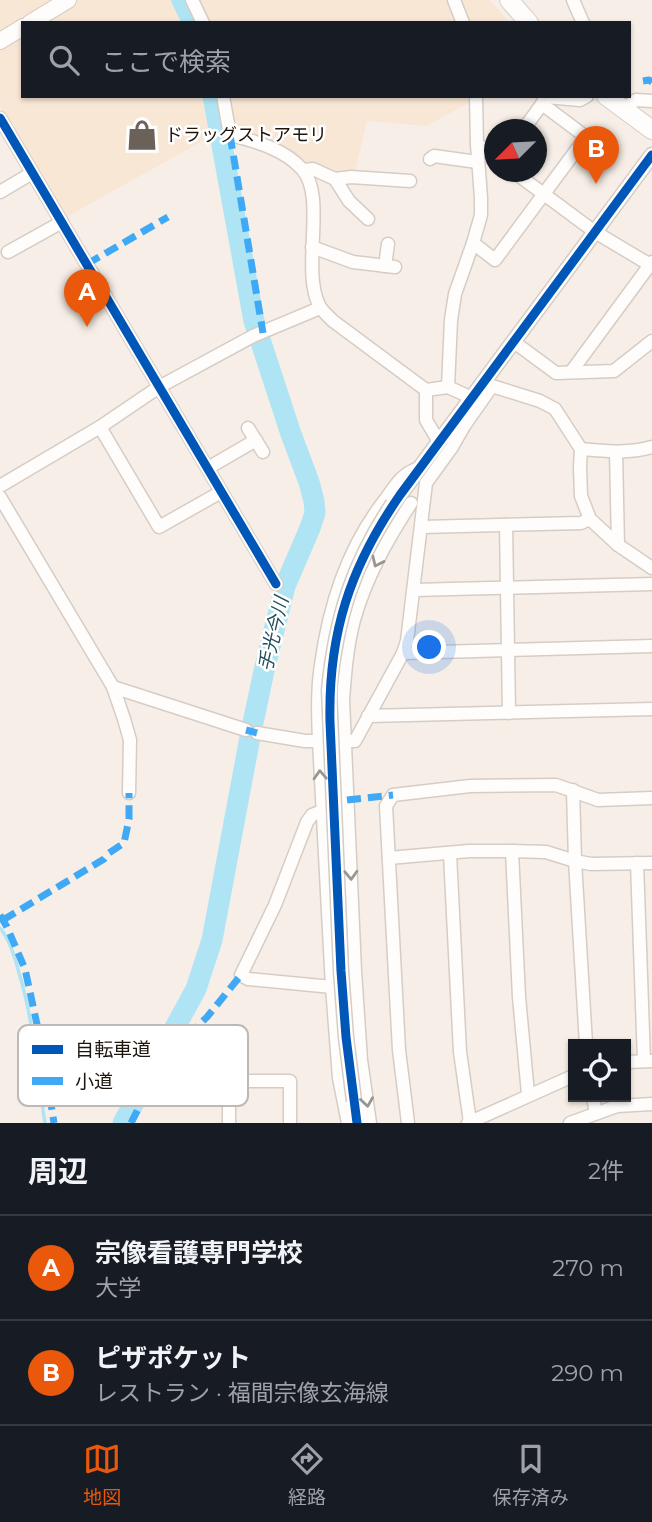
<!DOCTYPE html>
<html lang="ja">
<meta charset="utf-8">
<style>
:root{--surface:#171b24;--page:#242831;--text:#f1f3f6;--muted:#9ea1a6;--line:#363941;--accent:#ea580c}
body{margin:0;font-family:Montserrat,"Noto Sans JP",sans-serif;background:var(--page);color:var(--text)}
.controls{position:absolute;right:21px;bottom:21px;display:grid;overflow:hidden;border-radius:0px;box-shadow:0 2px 5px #0004}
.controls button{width:63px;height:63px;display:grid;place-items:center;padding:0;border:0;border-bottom:2px solid var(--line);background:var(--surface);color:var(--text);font:35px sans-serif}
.compass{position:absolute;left:484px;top:119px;width:63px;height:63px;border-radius:50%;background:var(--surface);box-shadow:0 2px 5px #0004;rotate:246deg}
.you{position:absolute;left:430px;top:648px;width:24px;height:24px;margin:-18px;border:5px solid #fff;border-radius:50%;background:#1a73e8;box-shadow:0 0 0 10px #1a73e833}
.badge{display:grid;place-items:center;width:46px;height:46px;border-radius:50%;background:var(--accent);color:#fff;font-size:23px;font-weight:700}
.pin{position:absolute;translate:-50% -58px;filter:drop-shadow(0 2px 4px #0008)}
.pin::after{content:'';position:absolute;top:37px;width:24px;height:21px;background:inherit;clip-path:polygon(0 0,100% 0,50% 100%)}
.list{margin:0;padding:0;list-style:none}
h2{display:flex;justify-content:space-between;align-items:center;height:91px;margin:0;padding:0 28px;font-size:30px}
h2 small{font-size:23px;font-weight:400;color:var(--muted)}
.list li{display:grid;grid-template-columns:46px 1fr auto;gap:21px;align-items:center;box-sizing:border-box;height:105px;padding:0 28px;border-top:2px solid var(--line)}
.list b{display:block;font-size:26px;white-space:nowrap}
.list p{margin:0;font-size:23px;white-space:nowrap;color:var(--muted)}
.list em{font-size:23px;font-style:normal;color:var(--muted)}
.icon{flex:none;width:38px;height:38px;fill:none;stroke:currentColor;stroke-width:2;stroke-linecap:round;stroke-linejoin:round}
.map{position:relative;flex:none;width:652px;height:1123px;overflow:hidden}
.search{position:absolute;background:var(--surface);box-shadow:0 2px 5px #0004;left:21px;right:21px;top:21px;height:77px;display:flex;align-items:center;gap:18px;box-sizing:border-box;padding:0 24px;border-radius:0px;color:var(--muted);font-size:26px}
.sheet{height:301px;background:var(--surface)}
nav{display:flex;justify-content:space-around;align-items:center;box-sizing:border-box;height:98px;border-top:2px solid var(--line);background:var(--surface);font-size:19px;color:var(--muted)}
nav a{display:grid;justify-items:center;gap:4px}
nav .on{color:var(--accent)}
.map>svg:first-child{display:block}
</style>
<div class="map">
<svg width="652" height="1123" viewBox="0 0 652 1123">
<rect width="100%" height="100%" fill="#f7efe7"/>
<polygon fill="#f9e7d6" points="0,0 490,0 510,23 23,23 23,96 475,96 471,102 426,126 367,121 355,172 333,175 266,142 224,129 65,218 0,107"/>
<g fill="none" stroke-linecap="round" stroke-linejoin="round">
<path stroke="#afe4f4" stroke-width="3.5" d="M0,928C10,940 15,957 19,973C34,1022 37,1073 45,1123"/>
<g stroke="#afe4f4" stroke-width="21">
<polyline points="182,0 193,23"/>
<polyline points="123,1123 196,989 212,940 251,732 264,671 285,586 310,528 315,513 314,501 309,482 291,434 254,321 213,96"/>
</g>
<defs>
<g id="minor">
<polyline points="192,0 203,23"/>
<polyline points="454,0 463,23"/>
<polyline points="573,0 583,23"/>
<path d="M223,96L230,135C255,141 284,149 302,169C327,196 301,268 319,305C322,311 328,316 333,321L426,390L448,387L472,398"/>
<polyline points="542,104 546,97 580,100 587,96"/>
<polyline points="623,109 636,100 652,101"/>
<polyline points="0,118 276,584"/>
<polyline points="477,144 494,157"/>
<polyline points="430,159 434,156 477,162"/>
<polyline points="304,170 313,169 335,179 351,177 410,181"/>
<polyline points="514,172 595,232 652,266"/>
<polyline points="335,179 349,201 368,219"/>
<polyline points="0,192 32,173"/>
<polyline points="473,243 495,260 586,137 542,104 523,130"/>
<polyline points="312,247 353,262 395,267"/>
<polyline points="8,252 62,222"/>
<polyline points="385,266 388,244"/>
<polyline points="514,342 556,373 614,371 652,341"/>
<polyline points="571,372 652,262"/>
<polyline points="486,381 492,386 540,401 555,409 581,449 580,467 581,496 590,519 618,545 652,568"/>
<polyline points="448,387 451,320 455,294 473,243 481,215 481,198 477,144 476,96"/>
<polyline points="426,390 426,420 439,442"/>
<polyline points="100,427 159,527 221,492"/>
<polyline points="248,428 263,452"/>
<path d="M581,449C605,451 628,454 652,447"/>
<polyline points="616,452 618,545"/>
<polyline points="208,468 256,440"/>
<polyline points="0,486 100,427 159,387 253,336 320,308"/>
<polyline points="0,497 113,687 124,719 130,740 129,793"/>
<polyline points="506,525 509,713"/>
<polyline points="422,527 581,523 590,519"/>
<polyline points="414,590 652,584"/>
<polyline points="403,653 652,646"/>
<polyline points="113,687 246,730"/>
<polyline points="368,716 652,709"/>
<polyline points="257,733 305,741 355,741 403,653 407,641 426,483 452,447 464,426 492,386"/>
<polyline points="573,790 575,861 586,1044"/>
<polyline points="327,809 312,815 307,822 275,905 241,975 248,979 332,987"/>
<polyline points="512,851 519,997 528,1094"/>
<polyline points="450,854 460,1052 470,1122"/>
<polyline points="389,858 469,851 512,851 546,852 575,861 591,864 652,863"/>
<polyline points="637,863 644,1061"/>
<polyline points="626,1062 652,1061"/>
<polyline points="593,1097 596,1113"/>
<polyline points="229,1123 229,1081 290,1081 290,1123"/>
<path d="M348,1123L339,1078L332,987L319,741C318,716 317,690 321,665C329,606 348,547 385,500C396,485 401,474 419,468"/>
<path d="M370,1123L361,1060L355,971L343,700C345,673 347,646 354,620C366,577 387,540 411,503"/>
<polyline points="408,1123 399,1050 386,806 393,795 470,786 556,785 598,800 652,798"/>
<polyline points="468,1123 573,1076"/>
<polyline points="570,1123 617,1106 652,1104"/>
</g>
<g id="tertiary">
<polyline points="393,504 652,155"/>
<polyline points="354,1101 357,1123"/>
</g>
<g id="secondary">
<polyline points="30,23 68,0"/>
<polyline points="0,41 23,27"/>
</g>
<g id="primary">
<polyline points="509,0 529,23"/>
<polyline points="606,96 652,130"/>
</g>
</defs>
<use href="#minor" stroke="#d5cdc5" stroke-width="15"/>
<use href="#tertiary" stroke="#d5cdc5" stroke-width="17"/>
<use href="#secondary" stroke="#d5cdc5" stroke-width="18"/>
<use href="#primary" stroke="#d5cdc5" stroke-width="20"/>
<use href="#minor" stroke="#fefdfb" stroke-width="12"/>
<use href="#tertiary" stroke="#fefdfb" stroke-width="14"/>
<use href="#secondary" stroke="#fefdfb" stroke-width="16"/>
<use href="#primary" stroke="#fefdfb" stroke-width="18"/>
<defs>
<path id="tertiary-bridge" d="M354,1101L346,1037L341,971L329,690C336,619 353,563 393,504"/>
</defs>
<use href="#tertiary-bridge" stroke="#d5cdc5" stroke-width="17" stroke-linecap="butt"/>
<use href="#tertiary-bridge" stroke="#fefdfb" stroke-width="14"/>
<g stroke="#3fa9f5" stroke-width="7" stroke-dasharray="14 7" stroke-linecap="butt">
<polyline points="643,81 649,80 652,82"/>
<polyline points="230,135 263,333"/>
<polyline points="87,264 168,217"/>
<polyline points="246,730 257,733"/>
<polyline points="347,800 393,795"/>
<polyline points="0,915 7,927 25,969 43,1052 54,1123"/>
<polyline points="3,920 104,859 109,853 124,843 129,819 129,793"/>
<polyline points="131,1123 149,1087 169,1054 207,1017 241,975"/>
</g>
<defs>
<g id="cycleway">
<polyline points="0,118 276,584"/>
<path d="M357,1123L346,1037L341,971L330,722C328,634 350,567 400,495L652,155"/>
</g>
</defs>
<use href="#cycleway" stroke="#fff" stroke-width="13"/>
<use href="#cycleway" stroke="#0057b8" stroke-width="9"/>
</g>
<defs><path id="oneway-chevron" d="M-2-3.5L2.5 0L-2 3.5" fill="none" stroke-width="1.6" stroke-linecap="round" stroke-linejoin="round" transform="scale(1.75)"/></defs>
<g stroke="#999590">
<use href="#oneway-chevron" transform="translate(377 562) rotate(115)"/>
<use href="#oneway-chevron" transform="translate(320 775) rotate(-93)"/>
<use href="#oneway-chevron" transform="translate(351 875) rotate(88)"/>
<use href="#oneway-chevron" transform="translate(367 1102) rotate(82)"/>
</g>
<defs>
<symbol id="shop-bare" viewBox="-9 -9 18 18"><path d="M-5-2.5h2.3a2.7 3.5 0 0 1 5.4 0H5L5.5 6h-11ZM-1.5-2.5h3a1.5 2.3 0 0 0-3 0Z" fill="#6a6159" stroke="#fff" stroke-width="2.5" paint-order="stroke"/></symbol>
</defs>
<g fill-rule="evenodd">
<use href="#shop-bare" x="120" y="113" width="44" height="44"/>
</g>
<g text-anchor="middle" stroke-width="5" stroke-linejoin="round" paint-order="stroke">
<g font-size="18" fill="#1e150d" stroke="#fff" text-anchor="start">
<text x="165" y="141">ドラッグストアモリ</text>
</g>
<g font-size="19" font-style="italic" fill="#204d5b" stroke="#fff">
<text transform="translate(273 634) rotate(-77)" y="7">手光今川</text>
</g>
</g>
<rect x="18" y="1025" width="230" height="81" rx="10" fill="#fff" stroke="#bcb9b6" stroke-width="2"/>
<rect x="32" y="1045" width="31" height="9" fill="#0057b8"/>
<rect x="32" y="1077" width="31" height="8" fill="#3fa9f5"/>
<g font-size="19" fill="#1e150d">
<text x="75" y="1056">自転車道</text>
<text x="75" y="1088">小道</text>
</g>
</svg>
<div class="controls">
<button><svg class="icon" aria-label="locate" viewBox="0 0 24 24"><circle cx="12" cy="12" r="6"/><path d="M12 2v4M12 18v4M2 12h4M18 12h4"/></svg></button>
</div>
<svg class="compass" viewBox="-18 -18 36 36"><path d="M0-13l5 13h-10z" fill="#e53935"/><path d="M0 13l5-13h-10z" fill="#9ea1a6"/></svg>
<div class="you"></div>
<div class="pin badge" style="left:87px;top:327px">A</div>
<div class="pin badge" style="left:596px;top:184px">B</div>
<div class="search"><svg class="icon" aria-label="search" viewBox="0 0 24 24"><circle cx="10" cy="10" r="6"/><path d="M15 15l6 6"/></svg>ここで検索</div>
</div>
<section class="sheet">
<h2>周辺<small>2件</small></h2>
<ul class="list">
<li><span class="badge">A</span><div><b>宗像看護専門学校</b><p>大学</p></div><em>270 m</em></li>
<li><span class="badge">B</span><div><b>ピザポケット</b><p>レストラン · 福間宗像玄海線</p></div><em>290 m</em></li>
</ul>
</section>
<nav>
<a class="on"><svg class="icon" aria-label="map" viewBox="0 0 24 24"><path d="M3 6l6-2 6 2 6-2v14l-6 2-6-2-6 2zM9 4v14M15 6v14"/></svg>地図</a>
<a><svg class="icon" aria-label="directions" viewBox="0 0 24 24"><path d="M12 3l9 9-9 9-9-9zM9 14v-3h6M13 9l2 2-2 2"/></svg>経路</a>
<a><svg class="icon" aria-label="saved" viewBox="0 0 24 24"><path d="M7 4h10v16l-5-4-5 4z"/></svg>保存済み</a>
</nav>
